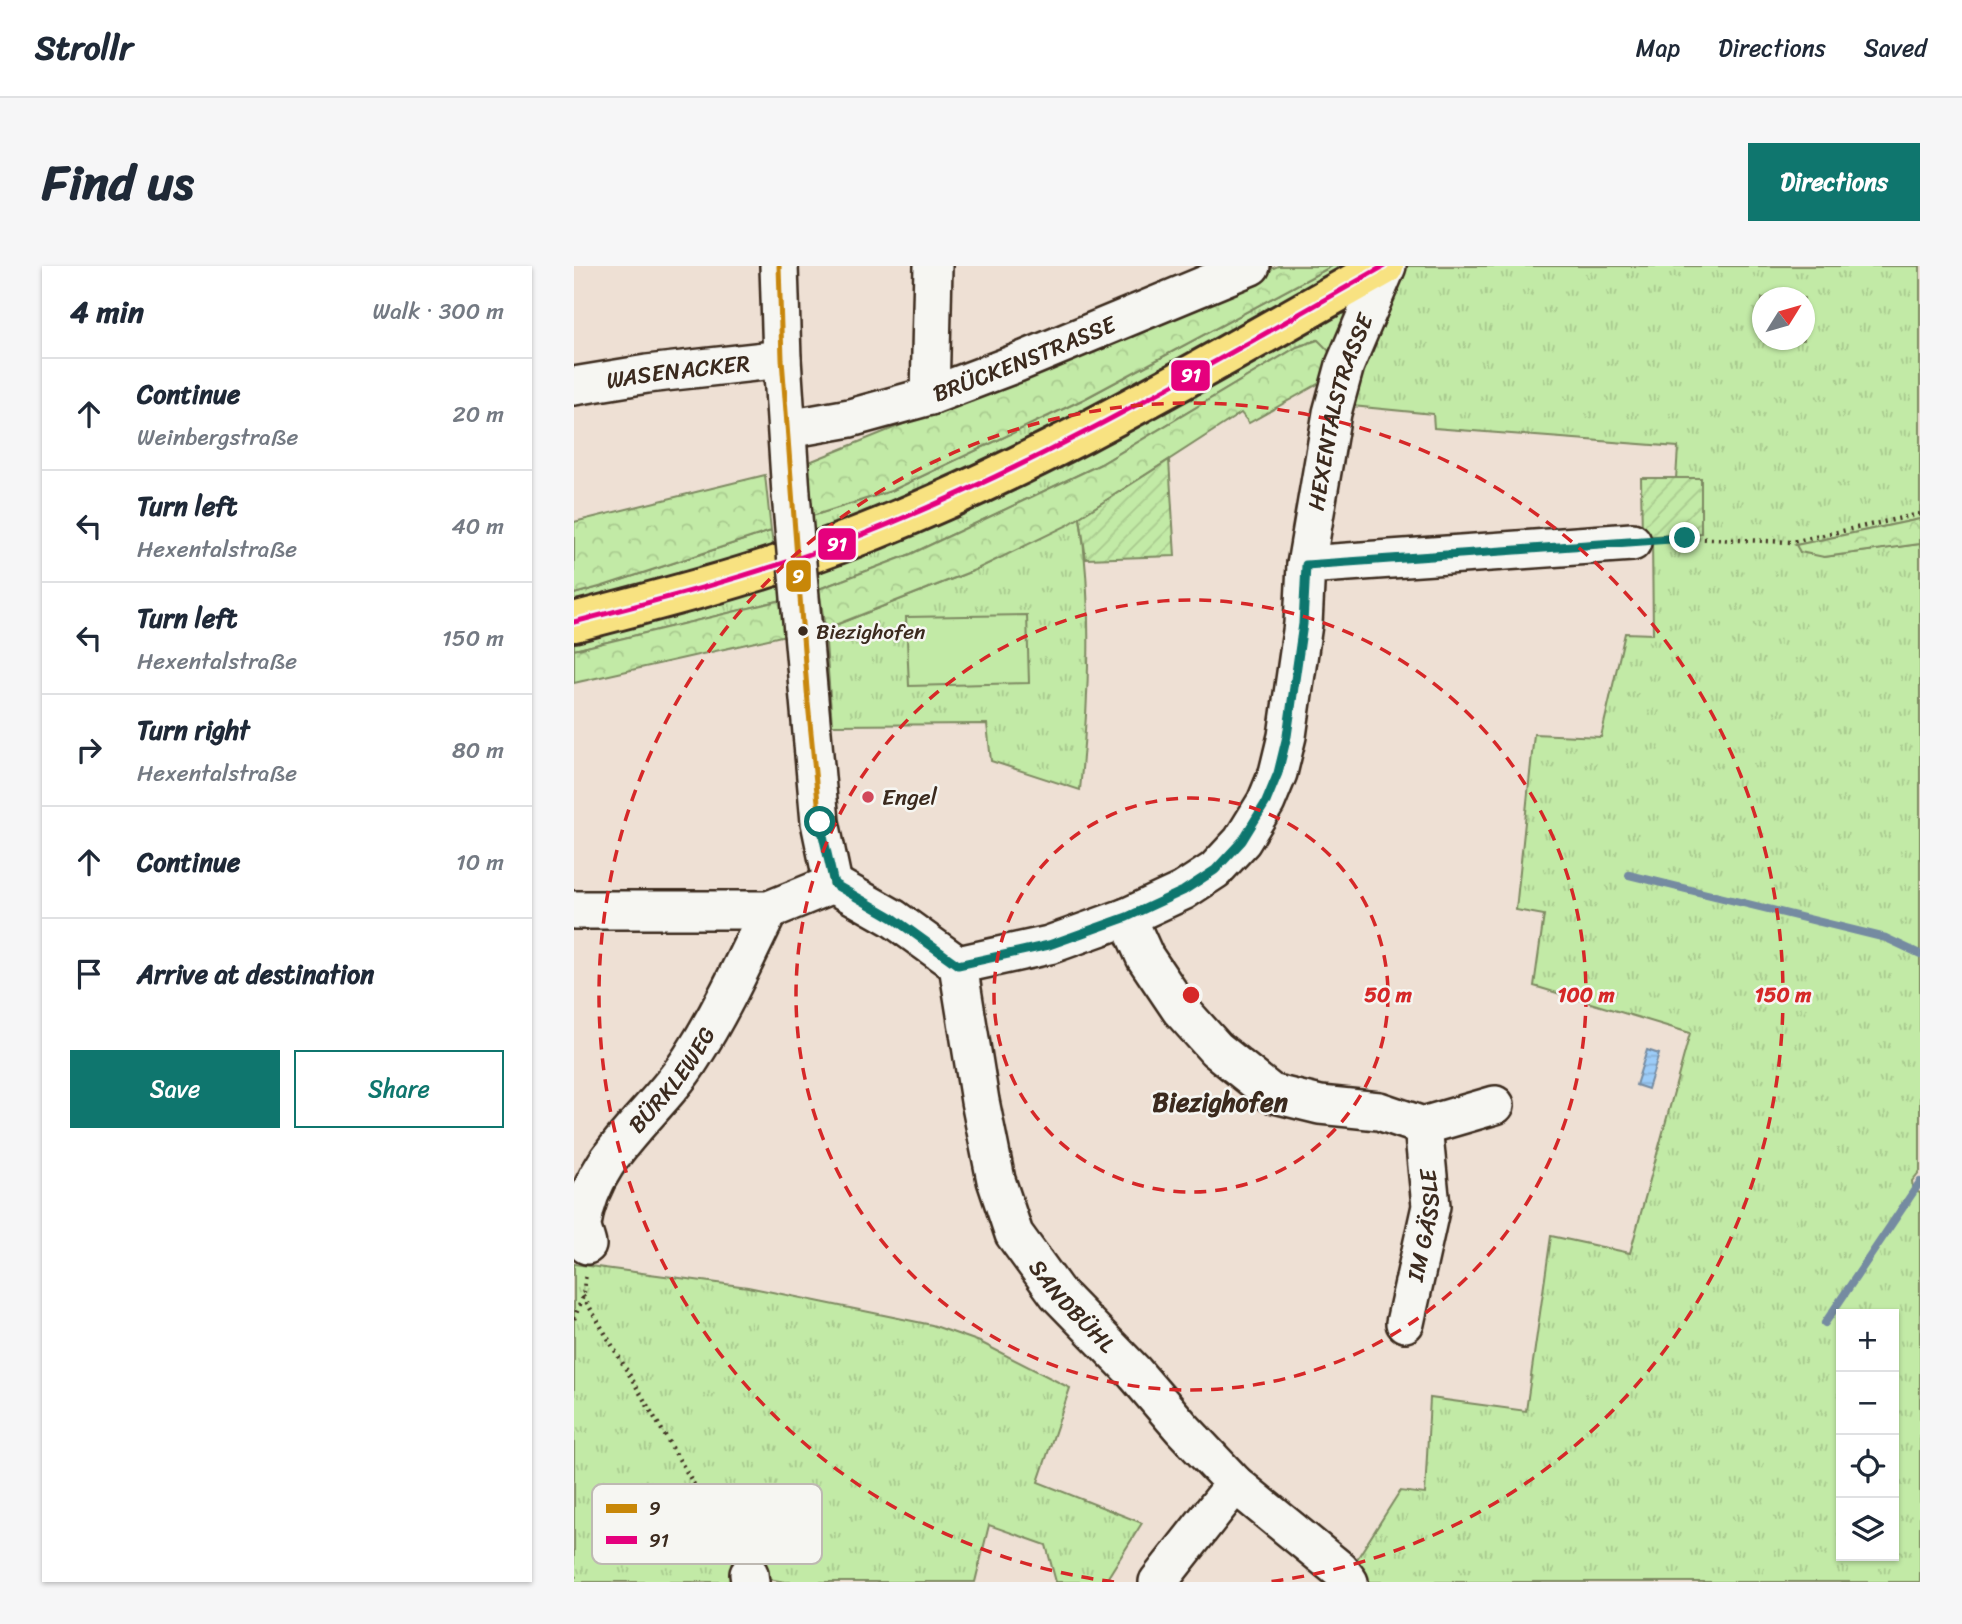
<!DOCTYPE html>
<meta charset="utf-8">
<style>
:root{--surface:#fff;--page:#f6f6f7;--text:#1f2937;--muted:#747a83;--line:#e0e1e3;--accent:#0f766e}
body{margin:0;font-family:Sriracha,sans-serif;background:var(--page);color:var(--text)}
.controls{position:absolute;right:21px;bottom:21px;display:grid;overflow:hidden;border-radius:0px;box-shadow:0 2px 5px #0004}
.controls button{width:63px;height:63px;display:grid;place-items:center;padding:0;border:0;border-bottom:2px solid var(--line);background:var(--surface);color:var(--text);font:35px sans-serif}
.compass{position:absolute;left:1178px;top:21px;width:63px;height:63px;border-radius:50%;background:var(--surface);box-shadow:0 2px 5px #0004;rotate:53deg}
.stop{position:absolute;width:21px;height:21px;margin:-16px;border:5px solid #0f766e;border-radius:50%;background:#fff}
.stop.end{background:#0f766e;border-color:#fff;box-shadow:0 2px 7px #0008}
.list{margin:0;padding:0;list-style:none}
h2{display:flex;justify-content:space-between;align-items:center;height:91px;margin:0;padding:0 28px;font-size:30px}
h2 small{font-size:23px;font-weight:400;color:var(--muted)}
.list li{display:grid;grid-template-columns:46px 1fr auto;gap:21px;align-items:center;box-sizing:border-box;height:112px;padding:0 28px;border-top:2px solid var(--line)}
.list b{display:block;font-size:26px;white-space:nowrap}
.list p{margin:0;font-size:23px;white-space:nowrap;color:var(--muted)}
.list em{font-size:23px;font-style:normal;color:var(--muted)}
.actions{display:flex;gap:14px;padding:21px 28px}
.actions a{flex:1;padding:16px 0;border:2px solid var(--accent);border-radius:0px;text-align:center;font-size:24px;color:var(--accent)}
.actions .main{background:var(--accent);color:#fff}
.icon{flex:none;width:38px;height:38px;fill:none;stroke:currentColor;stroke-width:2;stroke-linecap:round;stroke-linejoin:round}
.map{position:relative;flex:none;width:1346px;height:1316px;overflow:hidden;border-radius:0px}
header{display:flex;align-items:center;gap:42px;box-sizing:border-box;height:98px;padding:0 35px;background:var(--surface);border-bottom:2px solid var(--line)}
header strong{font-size:33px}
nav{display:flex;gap:38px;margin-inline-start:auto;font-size:24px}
.intro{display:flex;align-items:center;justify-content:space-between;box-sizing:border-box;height:168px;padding:0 42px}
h1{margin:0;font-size:49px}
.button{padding:18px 32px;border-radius:0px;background:var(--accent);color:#fff;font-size:24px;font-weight:700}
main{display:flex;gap:42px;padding:0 42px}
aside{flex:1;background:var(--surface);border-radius:0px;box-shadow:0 2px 5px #0004}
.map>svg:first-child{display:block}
</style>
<header>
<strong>Strollr</strong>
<nav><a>Map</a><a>Directions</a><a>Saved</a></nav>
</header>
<div class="intro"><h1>Find us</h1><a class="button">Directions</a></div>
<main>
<aside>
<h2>4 min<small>Walk · 300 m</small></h2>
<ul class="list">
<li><svg class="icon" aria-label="ahead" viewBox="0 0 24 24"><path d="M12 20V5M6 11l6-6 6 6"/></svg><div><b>Continue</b><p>Weinbergstraße</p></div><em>20 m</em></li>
<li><svg class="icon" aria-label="left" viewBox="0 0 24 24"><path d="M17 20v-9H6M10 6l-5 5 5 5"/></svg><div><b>Turn left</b><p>Hexentalstraße</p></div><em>40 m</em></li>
<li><svg class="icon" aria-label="left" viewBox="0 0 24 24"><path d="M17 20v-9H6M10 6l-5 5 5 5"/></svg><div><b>Turn left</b><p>Hexentalstraße</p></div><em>150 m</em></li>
<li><svg class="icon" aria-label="right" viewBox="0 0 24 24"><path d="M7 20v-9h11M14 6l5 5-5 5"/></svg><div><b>Turn right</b><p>Hexentalstraße</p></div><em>80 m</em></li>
<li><svg class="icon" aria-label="ahead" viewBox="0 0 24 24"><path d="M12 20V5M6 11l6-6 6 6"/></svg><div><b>Continue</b></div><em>10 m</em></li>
<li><svg class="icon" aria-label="arrive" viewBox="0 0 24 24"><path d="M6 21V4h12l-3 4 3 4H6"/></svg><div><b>Arrive at destination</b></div></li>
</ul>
<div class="actions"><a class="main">Save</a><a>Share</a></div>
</aside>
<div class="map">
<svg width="1346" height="1316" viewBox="0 0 1346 1316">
<defs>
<pattern id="grass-tufts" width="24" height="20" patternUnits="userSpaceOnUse" patternTransform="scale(1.75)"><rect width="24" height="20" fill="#c2eaa6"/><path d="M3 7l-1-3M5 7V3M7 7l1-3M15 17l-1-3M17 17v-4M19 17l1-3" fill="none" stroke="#a8c98e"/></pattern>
<pattern id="forest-crowns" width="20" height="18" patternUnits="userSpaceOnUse" patternTransform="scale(1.75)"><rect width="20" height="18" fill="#c2eaa6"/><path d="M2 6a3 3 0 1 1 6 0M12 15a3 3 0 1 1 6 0" fill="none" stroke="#a8c98e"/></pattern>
<pattern id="garden-furrows" width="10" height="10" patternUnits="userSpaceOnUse" patternTransform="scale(1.75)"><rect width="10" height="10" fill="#c2eaa6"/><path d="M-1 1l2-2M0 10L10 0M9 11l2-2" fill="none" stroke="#a8c98e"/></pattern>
<pattern id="water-rules" width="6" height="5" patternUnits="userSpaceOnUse" patternTransform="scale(1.75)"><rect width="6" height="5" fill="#9cccf8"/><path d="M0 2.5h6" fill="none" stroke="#87afd4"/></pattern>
</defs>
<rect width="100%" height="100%" fill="#eee0d4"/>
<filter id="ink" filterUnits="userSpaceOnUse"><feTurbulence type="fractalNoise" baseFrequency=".0143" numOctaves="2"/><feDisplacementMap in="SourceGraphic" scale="14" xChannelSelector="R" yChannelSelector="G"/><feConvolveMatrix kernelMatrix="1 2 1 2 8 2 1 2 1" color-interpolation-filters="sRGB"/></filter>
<g filter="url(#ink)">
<g fill="url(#grass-tufts)" stroke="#7e8a62" stroke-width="2" fill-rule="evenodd">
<path d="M758,0H1346V253L1222,279L1250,291L1346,278V905L1338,915L1339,924L1346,927V1316H790L778,1301L826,1225L851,1228L856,1132L952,1145L977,970L1056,987L1116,767L960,720L970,649L942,644L960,468L1027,471L1051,367L1079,368L1078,271L1127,267V213H1102L1104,181L860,162L859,148L768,139L743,74L723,81L527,198L337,288L245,323L235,251L317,225L510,133ZM1188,32H1230V74H1188ZM1267,1048H1320V1290H1267Z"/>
<path d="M506,251C519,341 515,434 506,524L417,495L413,458L258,459L251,363L401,304Z"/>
<polygon points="197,265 208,334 0,384 0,328 29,320"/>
<polygon points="0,998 174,1021 358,1059 406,1076 496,1122 464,1216 568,1257 531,1316 482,1316 472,1279 415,1259 401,1316 211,1316 190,1312 150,1316 0,1316"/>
</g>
<g fill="url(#forest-crowns)" stroke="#7e8a62" stroke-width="2">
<polygon points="704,0 758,0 510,133 317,225 235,251 228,199 498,90"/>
<polygon points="744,74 754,84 761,100 755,118 744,118 675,157 667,147 494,259 401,304 251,363 245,323 337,288 527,198 723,81"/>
<polygon points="191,209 197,265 29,320 0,328 0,256"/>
<polygon points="1346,253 1346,278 1250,291 1226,286 1222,279"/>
<polygon points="208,334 212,369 0,417 0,384"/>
</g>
<g fill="url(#garden-furrows)" stroke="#7e8a62" stroke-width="2">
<polygon points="595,194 601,290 512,293 506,251"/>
<polygon points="1067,212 1127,212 1127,267 1068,271"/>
</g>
<polygon fill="#c2eaa6" stroke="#7e8a62" stroke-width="2" points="453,349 455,417 335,420 332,351"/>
<polygon fill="url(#water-rules)" stroke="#758ba1" stroke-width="2" points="1073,784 1085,788 1074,823 1062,819"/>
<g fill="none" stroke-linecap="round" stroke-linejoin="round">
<g stroke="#758ba1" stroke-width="8">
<polyline points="1055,609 1312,672 1346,688"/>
<polyline points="1251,1057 1346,916"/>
</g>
<defs>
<g id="minor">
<polyline points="205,0 208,93 217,228"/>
<path id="s1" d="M0,120L73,108L208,93"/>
<polyline points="356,130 359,0"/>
<path id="s2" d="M214,163L276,152L356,130L443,97L677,0"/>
<polyline points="732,299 1058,276"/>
<polyline points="229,366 246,556 259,618"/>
<polyline points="259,618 319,652 384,699"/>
<polyline points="0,644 195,644 259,618"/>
<polyline points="553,651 571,691 606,743 642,783 697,827 746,839 805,845 849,860 921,839"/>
<path id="s3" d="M384,699L475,679L553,651L609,625L641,604L668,575L692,536L704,507L713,470L729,358L732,299L758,147L771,99L813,0"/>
<path id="s4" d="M384,699L406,835L422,914L440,968L483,1027L560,1106L608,1162L661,1218L766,1304L775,1316"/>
<path id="s5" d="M13,979C12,973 8,965 8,959C17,888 83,848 118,791C148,744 171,694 195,644"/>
<path id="s6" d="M831,1057L857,940L849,860"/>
<polyline points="175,1308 176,1316"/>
<polyline points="584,1316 661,1218"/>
</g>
<path id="major" d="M0,356C89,333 178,310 264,278C456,206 633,100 810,0"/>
</defs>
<use href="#minor" stroke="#3b2a1e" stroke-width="42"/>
<use href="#major" stroke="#3b2a1e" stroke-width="44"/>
<g stroke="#3b2a1e" stroke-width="4.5" stroke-dasharray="2 5" stroke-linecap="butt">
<polyline points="1088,274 1111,272 1218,276 1346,248"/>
<polyline points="9,1030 145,1261 162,1284"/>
<polyline points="0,1053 9,1030 12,1007"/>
<polyline points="0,1310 1,1316"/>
</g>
<use href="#minor" stroke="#f6f6f2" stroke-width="37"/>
<use href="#major" stroke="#f8e281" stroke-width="38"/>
<defs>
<polyline id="minor-bridge" points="217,228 229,366"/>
</defs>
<use href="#minor-bridge" stroke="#3b2a1e" stroke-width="42" stroke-linecap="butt"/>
<use href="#minor-bridge" stroke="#f6f6f2" stroke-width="37"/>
<defs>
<polyline id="bus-1" points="205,0 208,93 234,437 246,556 259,618"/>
<path id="bus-2" d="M0,356C89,333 178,310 264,278C456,206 633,100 810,0"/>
</defs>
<use href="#bus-1" stroke="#f6f6f2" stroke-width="10"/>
<use href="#bus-2" stroke="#f6f6f2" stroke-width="10"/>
<use href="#bus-1" stroke="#c88708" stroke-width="5"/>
<use href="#bus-2" stroke="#e5007d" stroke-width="5"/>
</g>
</g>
<g fill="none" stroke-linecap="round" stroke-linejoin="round" filter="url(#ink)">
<polyline stroke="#0f766e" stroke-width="9" points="246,556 260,618 319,652 384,699 475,679 553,651 609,625 641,604 668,575 692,536 704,507 713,470 729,358 732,299 1111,272"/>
</g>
<g fill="none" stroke="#d62828" stroke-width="3.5" stroke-dasharray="12 9">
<circle cx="617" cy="729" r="197"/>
<circle cx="617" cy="729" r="395"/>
<path d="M540 1316A592 592 0 1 1 694 1316"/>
</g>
<circle fill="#3b2a1e" stroke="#f6f6f2" stroke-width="2.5" cx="229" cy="365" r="6"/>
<circle fill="#d1495b" stroke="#f6f6f2" stroke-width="2.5" cx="294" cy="531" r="7"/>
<g text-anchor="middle" stroke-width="5" stroke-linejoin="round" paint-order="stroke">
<g font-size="21" fill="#3b2a1e" stroke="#f6f6f2" text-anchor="start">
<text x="242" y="373">Biezighofen</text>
</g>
<g font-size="23" fill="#3b2a1e" stroke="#f6f6f2">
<text dy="8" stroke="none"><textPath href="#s2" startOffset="247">BRÜCKENSTRASSE</textPath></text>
<text dy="8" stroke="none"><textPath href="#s1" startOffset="105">WASENACKER</textPath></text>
<text dy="8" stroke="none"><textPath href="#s3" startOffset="760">HEXENTALSTRASSE</textPath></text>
<text dy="8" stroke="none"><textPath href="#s5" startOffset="194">BÜRKLEWEG</textPath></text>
<text dy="8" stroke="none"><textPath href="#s6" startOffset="100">IM GÄSSLE</textPath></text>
<text dy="8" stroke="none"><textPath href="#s4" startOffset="368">SANDBÜHL</textPath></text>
</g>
<g font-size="23" fill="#3b2a1e" stroke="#f6f6f2" text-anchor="start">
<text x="308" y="539">Engel</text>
</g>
<g font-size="26" font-weight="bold" fill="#3b2a1e" stroke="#f6f6f2">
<text x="646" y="845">Biezighofen</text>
</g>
</g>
<rect x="18" y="1218" width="230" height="80" rx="10" fill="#f6f6f2" stroke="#beb9b2" stroke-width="2"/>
<rect x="32" y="1238" width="31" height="9" fill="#c88708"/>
<rect x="32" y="1270" width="31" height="8" fill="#e5007d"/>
<g font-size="19" fill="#3b2a1e">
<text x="75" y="1249">9</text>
<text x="75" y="1281">91</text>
</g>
<circle cx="617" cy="729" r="10" fill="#d62828" stroke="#f6f6f2" stroke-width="3.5"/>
<g font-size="21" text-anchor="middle" font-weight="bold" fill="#d62828" stroke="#f6f6f2" stroke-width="5" stroke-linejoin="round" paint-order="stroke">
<text x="814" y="736">50 m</text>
<text x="1012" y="736">100 m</text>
<text x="1209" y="736">150 m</text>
</g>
<g stroke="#f6f6f2" stroke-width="2.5">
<rect x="596" y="93" width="41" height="33" rx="7" fill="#e5007d"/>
<rect x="243" y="261" width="40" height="34" rx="7" fill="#e5007d"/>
<rect x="211" y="293" width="27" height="34" rx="7" fill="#c88708"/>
</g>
<g font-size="19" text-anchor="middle" font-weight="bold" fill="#fff">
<text x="617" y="116">91</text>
<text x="263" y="285">91</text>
<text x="224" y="317">9</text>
</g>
</svg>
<div class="controls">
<button>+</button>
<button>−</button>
<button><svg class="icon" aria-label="locate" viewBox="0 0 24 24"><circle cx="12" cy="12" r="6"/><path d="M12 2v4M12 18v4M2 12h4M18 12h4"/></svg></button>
<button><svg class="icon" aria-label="layers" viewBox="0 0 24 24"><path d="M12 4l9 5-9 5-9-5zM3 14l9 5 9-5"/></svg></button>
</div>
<svg class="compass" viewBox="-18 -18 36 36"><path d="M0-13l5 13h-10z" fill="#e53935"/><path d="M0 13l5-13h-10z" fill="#747a83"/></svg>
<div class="stop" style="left:246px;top:556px"></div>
<div class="stop end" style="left:1111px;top:272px"></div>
</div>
</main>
